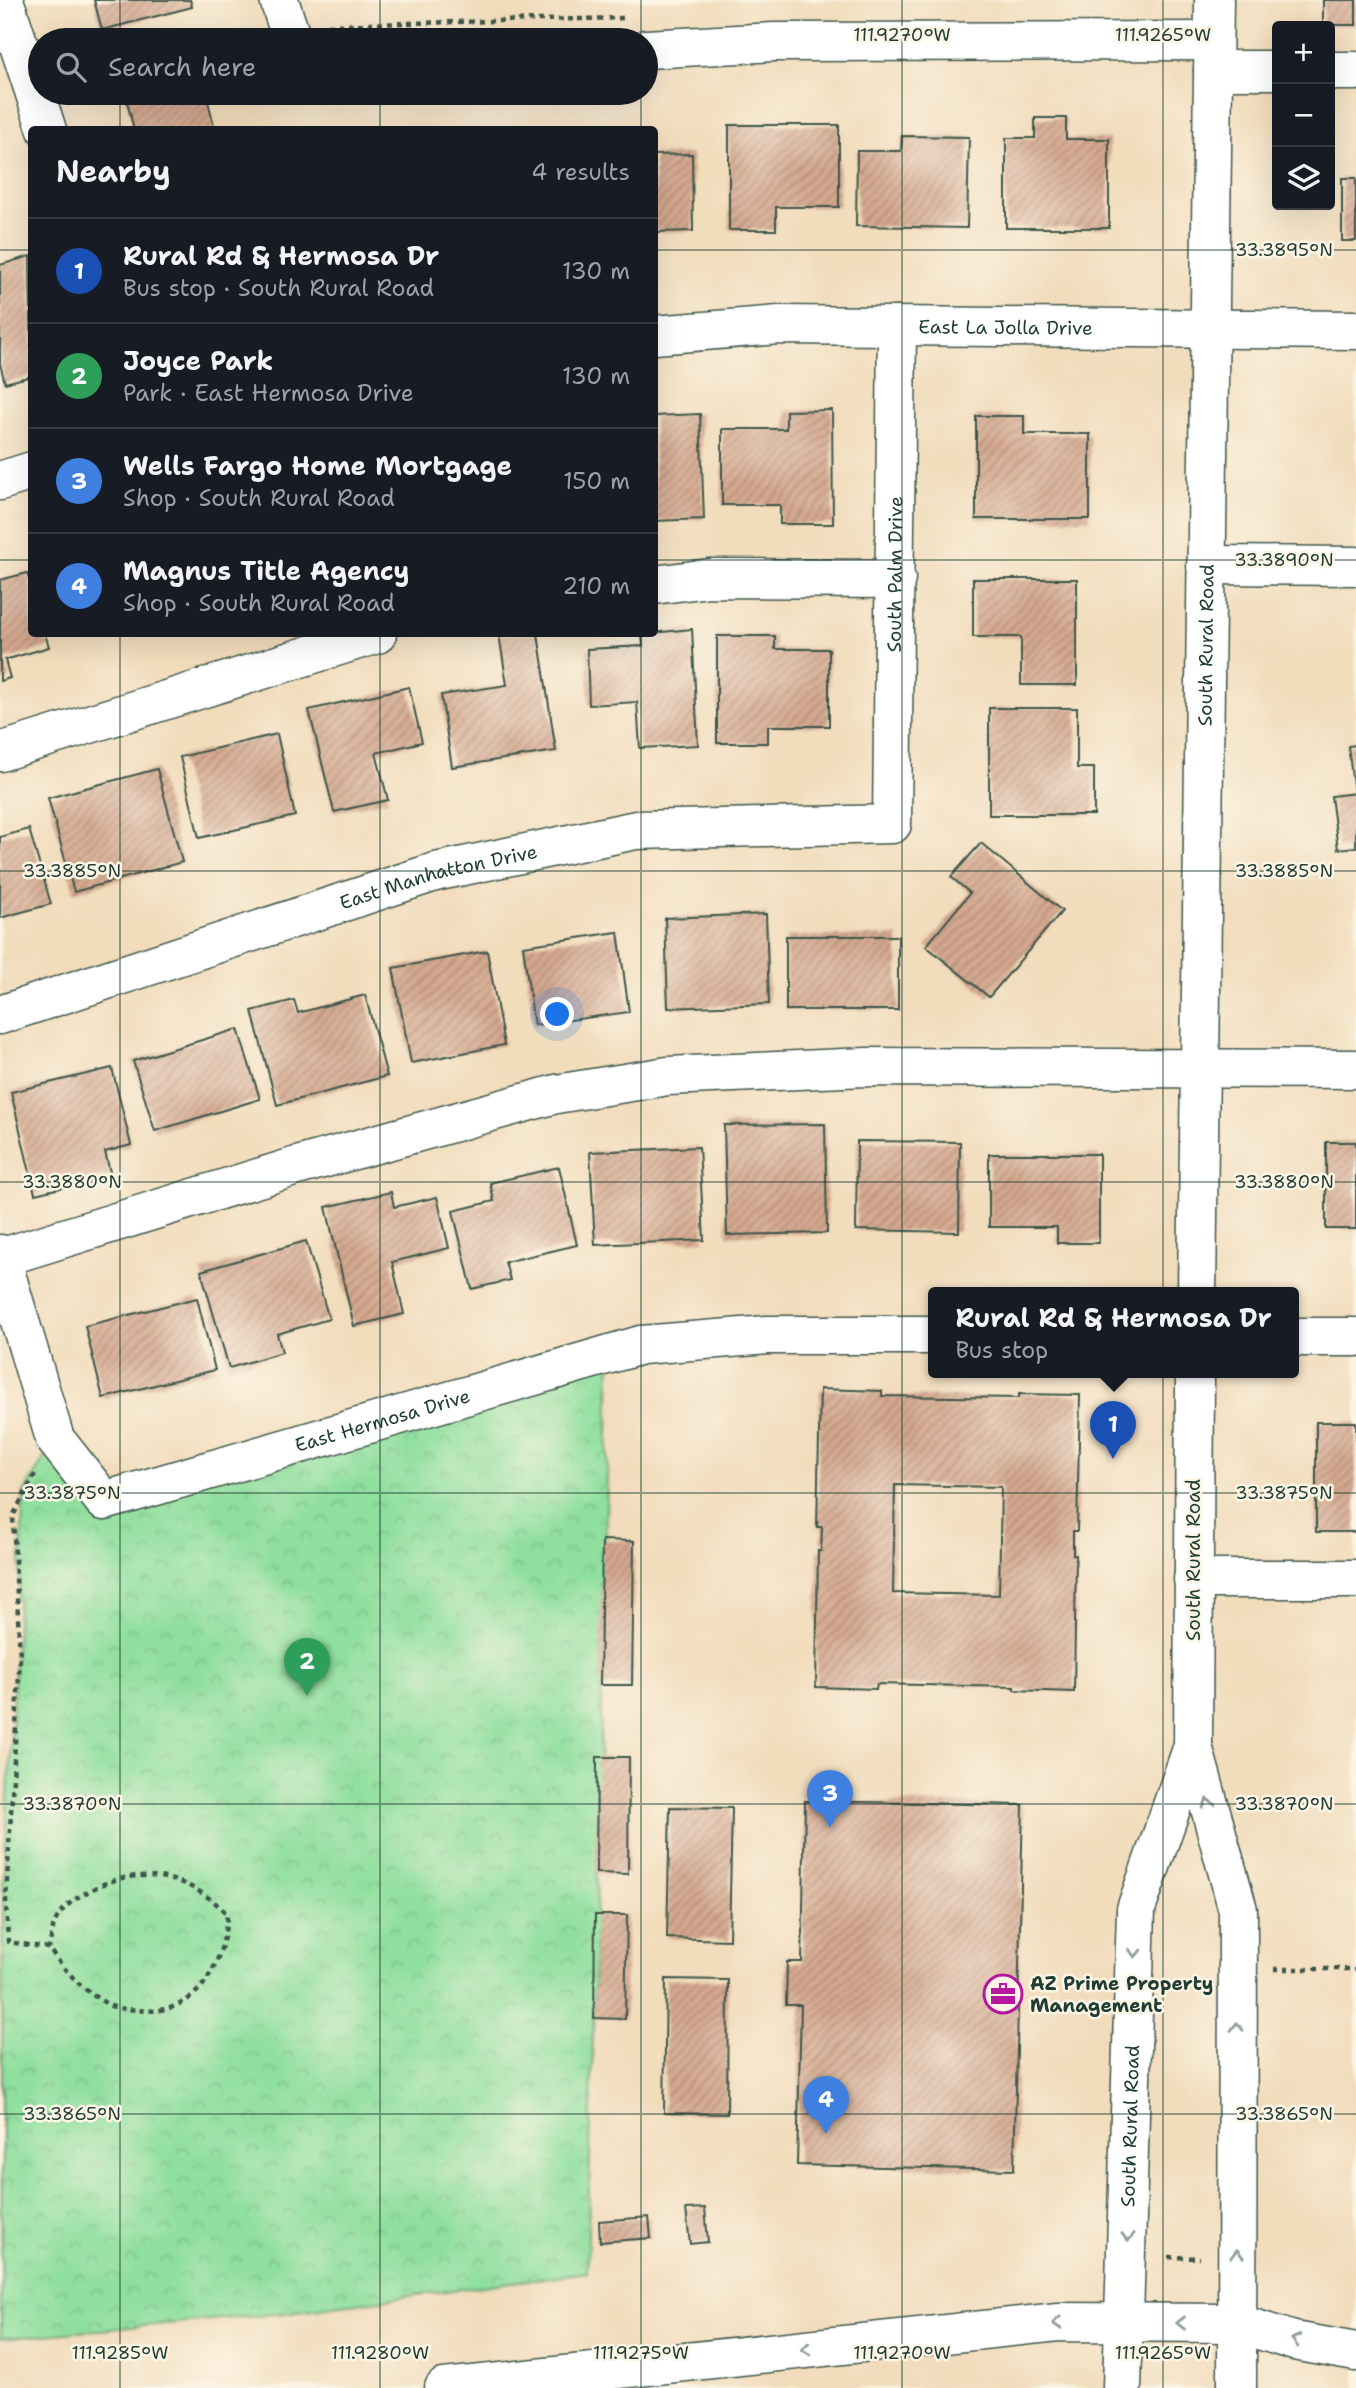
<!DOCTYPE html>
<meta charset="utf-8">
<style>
:root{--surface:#171b24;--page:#20242c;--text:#f1f3f6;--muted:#9ea1a6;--line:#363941;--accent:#8c9099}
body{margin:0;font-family:"Shantell Sans",sans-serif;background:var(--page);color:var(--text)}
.controls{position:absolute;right:21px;top:21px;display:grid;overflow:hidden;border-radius:7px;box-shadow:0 7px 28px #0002}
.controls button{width:63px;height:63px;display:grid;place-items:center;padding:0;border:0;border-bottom:2px solid var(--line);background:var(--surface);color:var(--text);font:35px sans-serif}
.you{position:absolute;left:558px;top:1015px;width:24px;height:24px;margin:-18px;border:5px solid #fff;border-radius:50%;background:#1a73e8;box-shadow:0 0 0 10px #1a73e833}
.badge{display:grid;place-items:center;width:46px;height:46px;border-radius:50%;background:var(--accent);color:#fff;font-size:23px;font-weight:700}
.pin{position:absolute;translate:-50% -58px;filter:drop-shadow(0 2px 4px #0008)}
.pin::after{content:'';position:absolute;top:37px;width:24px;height:21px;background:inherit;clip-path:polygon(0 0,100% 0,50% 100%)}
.popup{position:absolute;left:928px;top:1287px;width:371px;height:91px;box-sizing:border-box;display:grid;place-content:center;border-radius:7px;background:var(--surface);filter:drop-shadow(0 2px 5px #0005);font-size:23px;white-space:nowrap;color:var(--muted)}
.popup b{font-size:26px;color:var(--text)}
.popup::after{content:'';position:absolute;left:50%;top:100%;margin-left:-14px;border:14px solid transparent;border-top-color:var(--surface)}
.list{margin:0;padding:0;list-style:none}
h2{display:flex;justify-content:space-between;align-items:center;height:91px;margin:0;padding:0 28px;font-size:30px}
h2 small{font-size:23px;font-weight:400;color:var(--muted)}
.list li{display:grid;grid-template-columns:46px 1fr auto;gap:21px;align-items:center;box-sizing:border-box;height:105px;padding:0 28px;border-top:2px solid var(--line)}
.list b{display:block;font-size:26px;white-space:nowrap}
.list p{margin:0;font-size:23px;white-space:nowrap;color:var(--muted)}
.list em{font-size:23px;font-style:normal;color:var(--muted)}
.icon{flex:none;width:38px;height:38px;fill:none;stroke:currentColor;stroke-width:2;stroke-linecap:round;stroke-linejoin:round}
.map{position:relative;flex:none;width:1356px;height:2388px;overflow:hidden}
.search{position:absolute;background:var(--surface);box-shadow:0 7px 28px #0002;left:28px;top:28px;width:630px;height:77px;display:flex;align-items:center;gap:18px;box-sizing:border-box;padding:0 24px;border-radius:38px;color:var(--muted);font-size:26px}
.panel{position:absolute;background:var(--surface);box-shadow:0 7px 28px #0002;left:28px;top:126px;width:630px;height:511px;border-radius:7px}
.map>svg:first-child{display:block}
</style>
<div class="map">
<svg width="1356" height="2388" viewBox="0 0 1356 2388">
<defs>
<pattern id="park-crowns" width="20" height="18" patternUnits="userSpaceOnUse" patternTransform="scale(1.75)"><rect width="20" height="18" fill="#8fdf9e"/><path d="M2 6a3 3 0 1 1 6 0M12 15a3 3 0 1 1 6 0" fill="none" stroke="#7bc089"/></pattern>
<pattern id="building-hatch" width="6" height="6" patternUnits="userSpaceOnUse" patternTransform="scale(1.75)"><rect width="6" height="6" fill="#d5a88f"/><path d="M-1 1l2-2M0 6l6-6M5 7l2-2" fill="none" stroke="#ac8a76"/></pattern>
</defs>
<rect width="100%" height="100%" fill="#fcf5e5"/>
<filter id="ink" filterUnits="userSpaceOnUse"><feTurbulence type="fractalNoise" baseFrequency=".0143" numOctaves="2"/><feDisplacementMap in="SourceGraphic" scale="14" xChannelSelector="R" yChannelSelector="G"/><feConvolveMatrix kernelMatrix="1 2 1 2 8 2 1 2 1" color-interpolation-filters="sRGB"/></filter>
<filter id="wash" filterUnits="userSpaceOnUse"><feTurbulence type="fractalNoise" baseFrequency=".00686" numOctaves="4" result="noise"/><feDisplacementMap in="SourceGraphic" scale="28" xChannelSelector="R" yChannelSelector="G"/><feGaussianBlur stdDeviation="1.57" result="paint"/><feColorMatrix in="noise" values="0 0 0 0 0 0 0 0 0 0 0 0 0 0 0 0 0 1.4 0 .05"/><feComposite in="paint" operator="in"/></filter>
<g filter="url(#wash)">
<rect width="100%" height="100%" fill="#f1dcbb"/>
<polygon fill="url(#park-crowns)" stroke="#578e69" stroke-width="2" points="610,1354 587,2272 276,2314 1,2339 3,1891 24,1493 55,1439 104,1501"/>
<g id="blocks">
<g fill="url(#building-hatch)" fill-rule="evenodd">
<polygon points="94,0 190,0 192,7 102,30"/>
<rect x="1323" y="0" width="33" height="25"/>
<polygon points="191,31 193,40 156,40 156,39"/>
<polygon points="125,93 206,93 215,130 134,130"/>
<polygon points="1035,118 1066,118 1066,139 1109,139 1109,228 1006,228 1006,138 1035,138"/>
<polygon points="729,125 839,125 839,207 776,207 776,230 729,230"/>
<polygon points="902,136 969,137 967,228 856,226 857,151 901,151"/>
<polygon points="692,154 693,231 654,232 654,155"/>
<rect x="1342" y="178" width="14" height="63"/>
<polygon points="30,256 32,376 5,383 0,364 0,265"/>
<polygon points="832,410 833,524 780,524 780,505 722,505 722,429 786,429 786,411"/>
<polygon points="700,414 704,519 654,521 654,416"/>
<polygon points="976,416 1024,416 1024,434 1090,434 1090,519 976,519"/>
<polygon points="27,573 32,589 32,634 45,634 49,647 5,660 10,678 0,681 0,580"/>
<polygon points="973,579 1077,579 1077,685 1021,685 1021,637 973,637"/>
<polygon points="692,629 698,745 640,748 637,702 589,705 587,649 643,646 642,634"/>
<polygon points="499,634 538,634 556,751 452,767 441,695 507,685"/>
<polygon points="717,636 775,636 775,649 829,649 829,726 768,726 768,743 717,743"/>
<polygon points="409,687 422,742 376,753 388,800 334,812 309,710"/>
<polygon points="989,708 1077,708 1077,768 1094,768 1094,815 989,815"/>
<polygon points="277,734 295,816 199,838 180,757"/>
<polygon points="1356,745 1356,792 1354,792 1348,746"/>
<polygon points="157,769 182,862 74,892 48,798"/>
<polygon points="1356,793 1356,847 1338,849 1331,796"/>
<polygon points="29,829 51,904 0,918 0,837"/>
<polygon points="981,843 1062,911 989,997 926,946 970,893 951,877"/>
<polygon points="766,914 769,1004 668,1008 665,918"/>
<polygon points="618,932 629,1012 534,1025 523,946"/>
<rect x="786" y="936" width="112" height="74"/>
<polygon points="487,951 504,1045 411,1063 393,968"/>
<polygon points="365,995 387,1076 277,1105 252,1011 294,1000 298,1013"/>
<polygon points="238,1029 260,1099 155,1131 133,1061"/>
<polygon points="112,1068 131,1145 105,1152 111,1176 35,1194 11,1092"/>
<polygon points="825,1124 827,1233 727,1235 724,1125"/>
<polygon points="857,1141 960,1142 959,1232 856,1230"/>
<rect x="1326" y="1142" width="30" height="87"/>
<polygon points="699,1147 704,1240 595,1245 590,1152"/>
<polygon points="989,1154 1099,1154 1099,1243 1057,1243 1057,1227 989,1227"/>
<polygon points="559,1167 577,1245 505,1262 510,1280 472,1289 453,1211 494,1201 490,1183"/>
<polygon points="391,1192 394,1207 437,1197 449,1248 392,1262 404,1314 354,1326 326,1207"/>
<polygon points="306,1241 329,1319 277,1334 282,1352 229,1368 201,1271"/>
<polygon points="197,1298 215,1370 103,1398 85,1326"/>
<path d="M820,1389L882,1391V1396L1019,1398V1394L1080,1395L1077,1531H1073V1555H1076L1074,1692L1014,1690V1687L877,1684L876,1689L816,1687L818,1551H821L822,1527H817ZM895,1485L1001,1487L999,1595L893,1593Z"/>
<rect x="1316" y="1422" width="40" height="110"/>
<polygon points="602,1540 634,1541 632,1685 600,1685"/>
<polygon points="597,1757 629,1757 628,1874 596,1873"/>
<polygon points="805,1801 1023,1805 1014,2170 797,2165 801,2005 786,2005 787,1962 802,1962"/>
<polygon points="670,1807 732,1808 729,1940 667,1938"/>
<polygon points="595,1915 627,1915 625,2019 594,2018"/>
<polygon points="666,1979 728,1980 727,2114 664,2113"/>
<polygon points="705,2208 708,2242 690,2244 686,2209"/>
<polygon points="649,2217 651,2238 600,2242 599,2221"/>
</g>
</g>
</g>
<g filter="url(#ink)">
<use href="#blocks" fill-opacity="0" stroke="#3e5548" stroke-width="2"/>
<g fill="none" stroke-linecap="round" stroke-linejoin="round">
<defs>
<g id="minor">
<polyline points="4,0 47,130"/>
<polyline points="279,0 292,40"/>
<polyline points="646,49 774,42 1213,41"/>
<polyline points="1213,70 1277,70"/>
<polyline points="1330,71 1356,71"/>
<path id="s1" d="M654,335L779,325L1356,330"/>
<polyline points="0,481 32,471"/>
<polyline points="1206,565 1356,566"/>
<polyline points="654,585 709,578 896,579"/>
<polyline points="0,752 377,634"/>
<path id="s2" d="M0,1015L435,872L636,830L892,824L897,326"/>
<path id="s3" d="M0,1254L55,1439L104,1501L641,1345L768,1335H933"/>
<polyline points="0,1258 297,1166 556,1094 668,1076 866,1067 1356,1069"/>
<polyline points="1293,1337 1356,1337"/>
<polyline points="1193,1579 1356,1579"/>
</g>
<g id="major">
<path id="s4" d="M1197,1293L1214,0"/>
<polyline points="1195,1373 1193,1746 1238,1910 1237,2388"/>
<path id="s5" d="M1122,2388L1136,1909L1193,1746"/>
</g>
<polyline id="highway" points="444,2388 1058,2322 1237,2323 1294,2341 1356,2352"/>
</defs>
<use href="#minor" stroke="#3e5548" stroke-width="41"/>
<use href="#major" stroke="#3e5548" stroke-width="41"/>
<use href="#highway" stroke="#3e5548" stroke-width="41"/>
<g stroke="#3e5548" stroke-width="4.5" stroke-dasharray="5 5" stroke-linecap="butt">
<polyline points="328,25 624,18"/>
<path d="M35,1474L13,1516L20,1657L6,1899L8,1942L49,1948C66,1972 84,1992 111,2006C119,2009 129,2009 138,2010C197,2018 224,1965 227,1914C190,1875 139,1864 91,1890C77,1897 62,1907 55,1922C52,1929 51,1940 49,1948"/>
<polyline points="1274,1969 1356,1969"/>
<polyline points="1169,2257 1200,2258"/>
</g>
<use href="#minor" stroke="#fff" stroke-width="38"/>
<use href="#major" stroke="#fff" stroke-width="38"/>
<use href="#highway" stroke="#fff" stroke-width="38"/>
</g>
<defs><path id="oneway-chevron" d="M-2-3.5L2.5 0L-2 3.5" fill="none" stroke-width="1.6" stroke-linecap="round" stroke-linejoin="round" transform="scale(1.75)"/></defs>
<g stroke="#8f9e9a">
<use href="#oneway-chevron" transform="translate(1208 1803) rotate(-105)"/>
<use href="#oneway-chevron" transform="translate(1135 1953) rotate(92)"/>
<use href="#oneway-chevron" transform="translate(1237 2027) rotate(-90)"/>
<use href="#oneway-chevron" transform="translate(1128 2237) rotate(90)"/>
<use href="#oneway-chevron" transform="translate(1237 2254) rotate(-90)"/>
<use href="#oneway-chevron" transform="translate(1057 2323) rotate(177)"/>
<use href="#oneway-chevron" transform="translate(1181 2323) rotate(180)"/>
<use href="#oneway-chevron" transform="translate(1296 2340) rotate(-166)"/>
<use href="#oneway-chevron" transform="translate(806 2349) rotate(174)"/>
</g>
</g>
<path fill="none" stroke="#1f3d34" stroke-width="2" stroke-opacity="0.45" d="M120,0V40M380,0V40M641,0V40M902,0V2388M1163,0V2388M120,93V130M380,93V130M641,93V130M0,250H32M654,250H1356M0,560H32M654,560H1356M120,634V2388M380,634V2388M641,634V2388M0,871H1356M0,1182H1356M0,1493H1356M0,1804H1356M0,2114H1356"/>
<defs>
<symbol id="office-ring" viewBox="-11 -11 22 22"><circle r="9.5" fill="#fcf5e5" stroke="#b5179e" stroke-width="1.5"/><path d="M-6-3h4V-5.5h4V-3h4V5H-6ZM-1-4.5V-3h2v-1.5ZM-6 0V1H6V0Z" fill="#b5179e"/></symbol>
</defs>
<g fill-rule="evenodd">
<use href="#office-ring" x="981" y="1972" width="44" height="44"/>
</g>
<g text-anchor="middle" stroke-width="5" stroke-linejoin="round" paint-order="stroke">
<g font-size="19" fill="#1f3d34" stroke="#fcf5e5">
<text dy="7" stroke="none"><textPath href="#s1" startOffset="352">East La Jolla Drive</textPath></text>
<text dy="7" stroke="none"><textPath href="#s2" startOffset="1169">South Palm Drive</textPath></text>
<text dy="7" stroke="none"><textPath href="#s4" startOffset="648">South Rural Road</textPath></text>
<text dy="7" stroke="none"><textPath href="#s2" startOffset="460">East Manhatton Drive</textPath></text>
<text dy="7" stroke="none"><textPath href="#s3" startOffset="562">East Hermosa Drive</textPath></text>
<text transform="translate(1193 1560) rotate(-90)" y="7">South Rural Road</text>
<text dy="7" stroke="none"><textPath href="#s5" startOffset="262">South Rural Road</textPath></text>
</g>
<g font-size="19" font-weight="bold" fill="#1f3d34" stroke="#fcf5e5" text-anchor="start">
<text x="1030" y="1990">AZ Prime Property<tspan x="1030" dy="22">Management</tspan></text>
</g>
</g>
<g font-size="18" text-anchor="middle" fill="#1f3d34" stroke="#fcf5e5" stroke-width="5" stroke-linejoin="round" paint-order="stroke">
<text x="902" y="41">111.9270°W</text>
<text x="1163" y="41">111.9265°W</text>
<text x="1284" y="256">33.3895°N</text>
<text x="1284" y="566">33.3890°N</text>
<text x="72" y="877">33.3885°N</text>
<text x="1284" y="877">33.3885°N</text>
<text x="72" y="1188">33.3880°N</text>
<text x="1284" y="1188">33.3880°N</text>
<text x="72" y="1499">33.3875°N</text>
<text x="1284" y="1499">33.3875°N</text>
<text x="72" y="1810">33.3870°N</text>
<text x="1284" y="1810">33.3870°N</text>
<text x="72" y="2120">33.3865°N</text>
<text x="1284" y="2120">33.3865°N</text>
<text x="120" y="2359">111.9285°W</text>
<text x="380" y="2359">111.9280°W</text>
<text x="641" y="2359">111.9275°W</text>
<text x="902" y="2359">111.9270°W</text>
<text x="1163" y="2359">111.9265°W</text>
</g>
</svg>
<div class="controls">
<button>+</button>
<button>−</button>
<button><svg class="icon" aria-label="layers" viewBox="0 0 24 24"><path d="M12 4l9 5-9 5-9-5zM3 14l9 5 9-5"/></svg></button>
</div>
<div class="you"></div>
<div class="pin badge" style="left:1113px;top:1459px;background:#1a4fb4">1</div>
<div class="popup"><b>Rural Rd &amp; Hermosa Dr</b>Bus stop</div>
<div class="pin badge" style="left:307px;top:1696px;background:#2e9e5b">2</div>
<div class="pin badge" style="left:830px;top:1828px;background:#3f7fe0">3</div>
<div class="pin badge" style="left:826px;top:2134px;background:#3f7fe0">4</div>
<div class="search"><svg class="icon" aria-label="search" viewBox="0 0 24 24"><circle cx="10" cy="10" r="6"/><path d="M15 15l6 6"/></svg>Search here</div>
<section class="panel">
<h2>Nearby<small>4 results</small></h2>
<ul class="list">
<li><span class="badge" style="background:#1a4fb4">1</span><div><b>Rural Rd &amp; Hermosa Dr</b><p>Bus stop · South Rural Road</p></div><em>130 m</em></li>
<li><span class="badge" style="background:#2e9e5b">2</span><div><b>Joyce Park</b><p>Park · East Hermosa Drive</p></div><em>130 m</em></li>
<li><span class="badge" style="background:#3f7fe0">3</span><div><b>Wells Fargo Home Mortgage</b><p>Shop · South Rural Road</p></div><em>150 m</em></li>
<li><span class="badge" style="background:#3f7fe0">4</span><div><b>Magnus Title Agency</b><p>Shop · South Rural Road</p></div><em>210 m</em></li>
</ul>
</section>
</div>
